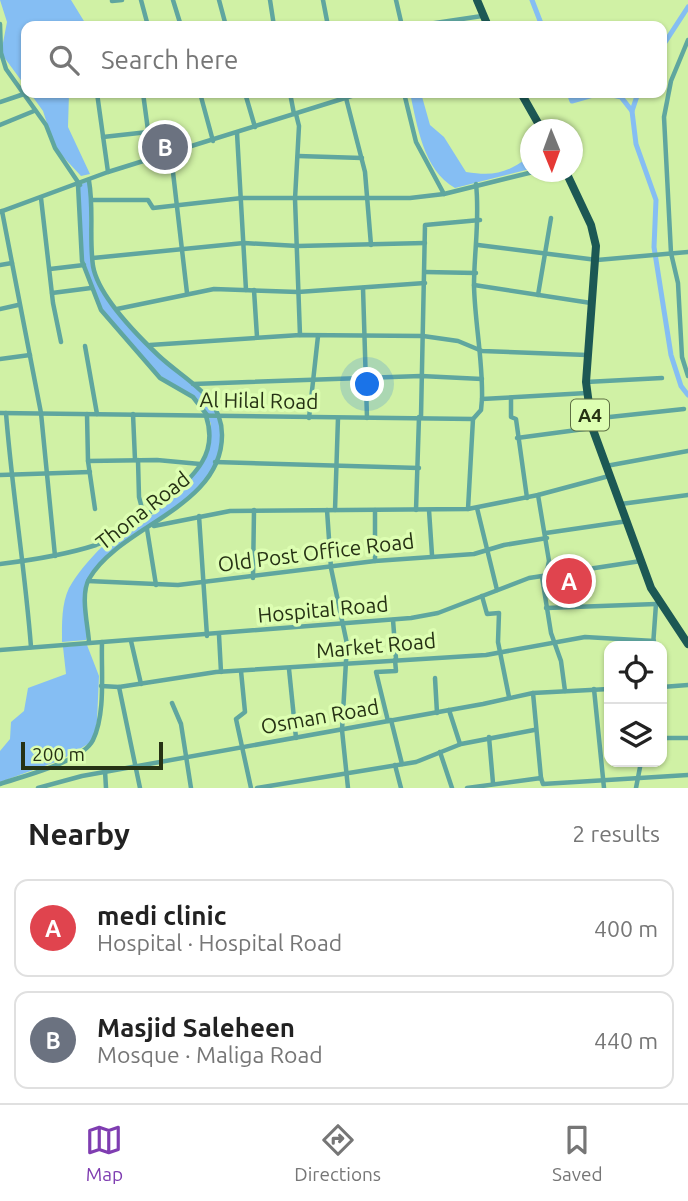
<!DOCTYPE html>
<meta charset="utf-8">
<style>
:root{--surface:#fff;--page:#f6f6f6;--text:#222;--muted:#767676;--line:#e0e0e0;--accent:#7f3db1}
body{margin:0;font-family:Ubuntu,sans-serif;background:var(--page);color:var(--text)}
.controls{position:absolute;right:21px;bottom:21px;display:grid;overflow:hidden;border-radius:14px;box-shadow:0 2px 5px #0004}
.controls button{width:63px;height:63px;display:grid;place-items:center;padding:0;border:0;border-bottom:2px solid var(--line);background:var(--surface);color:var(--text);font:35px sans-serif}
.compass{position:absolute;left:520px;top:119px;width:63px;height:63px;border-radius:50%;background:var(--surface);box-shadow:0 2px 5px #0004;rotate:179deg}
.scale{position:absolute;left:21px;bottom:18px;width:142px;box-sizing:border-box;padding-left:7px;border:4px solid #263214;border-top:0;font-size:19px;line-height:24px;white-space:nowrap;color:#263214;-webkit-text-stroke:5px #ddfeb2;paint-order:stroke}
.you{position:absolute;left:368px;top:385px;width:24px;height:24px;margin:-18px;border:5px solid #fff;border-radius:50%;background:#1a73e8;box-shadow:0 0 0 10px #1a73e833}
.badge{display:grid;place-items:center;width:46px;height:46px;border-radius:50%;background:var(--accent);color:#fff;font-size:23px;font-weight:700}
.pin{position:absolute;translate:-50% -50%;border:4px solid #fff;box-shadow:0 2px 7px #0006}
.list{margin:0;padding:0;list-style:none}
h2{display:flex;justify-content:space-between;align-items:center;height:91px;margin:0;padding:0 28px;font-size:30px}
h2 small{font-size:23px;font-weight:400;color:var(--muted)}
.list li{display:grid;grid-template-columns:46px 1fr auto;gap:21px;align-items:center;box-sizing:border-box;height:98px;margin:0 14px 14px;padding:0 14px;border:2px solid var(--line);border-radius:14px}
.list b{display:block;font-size:26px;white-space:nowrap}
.list p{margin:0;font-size:23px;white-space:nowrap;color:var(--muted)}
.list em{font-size:23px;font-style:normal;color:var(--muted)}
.icon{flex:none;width:38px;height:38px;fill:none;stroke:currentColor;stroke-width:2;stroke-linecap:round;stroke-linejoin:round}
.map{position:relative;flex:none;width:688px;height:788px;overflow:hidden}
.search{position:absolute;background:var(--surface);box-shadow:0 2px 5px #0004;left:21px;right:21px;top:21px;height:77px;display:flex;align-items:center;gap:18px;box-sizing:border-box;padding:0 24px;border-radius:14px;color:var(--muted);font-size:26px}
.sheet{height:315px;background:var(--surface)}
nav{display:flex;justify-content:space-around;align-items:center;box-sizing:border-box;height:98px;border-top:2px solid var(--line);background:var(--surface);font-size:19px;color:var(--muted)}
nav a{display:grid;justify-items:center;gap:4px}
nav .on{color:var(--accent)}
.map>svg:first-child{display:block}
</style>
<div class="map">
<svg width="688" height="788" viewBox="0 0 688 788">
<rect width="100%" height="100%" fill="#d0f1a5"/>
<g fill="#85bef3">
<polygon points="0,0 71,0 87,26 26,26 26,87 1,53 7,22"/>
<polygon points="30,93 69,93 68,127 90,174 81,176 55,148 43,111"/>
<path d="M410,93H421L430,125L444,137L466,172C492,176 506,174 527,158L530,169L455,188C423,170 417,124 410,93Z"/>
<path d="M89,181C90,206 87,247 94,271C105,303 136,337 162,359C181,375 213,392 221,418C224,431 220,447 216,460C199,509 118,529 90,577C80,595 93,621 86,640L62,642C62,624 61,599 72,583C89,557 123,521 155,514L164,500L188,481L208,449L211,424L205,409L189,394L156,373L100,307L82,255L79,185Z"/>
<polygon points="87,645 99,676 97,721 93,741 61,760 0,782 0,751 10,739 11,722 24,711 28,688 66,674 63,647"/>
</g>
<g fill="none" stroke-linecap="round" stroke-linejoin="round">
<g stroke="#85bef3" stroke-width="5">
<polyline points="532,0 542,26"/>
<polyline points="662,47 688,7"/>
<polyline points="569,93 572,101 600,93"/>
<polyline points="604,93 621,97 632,111"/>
<polyline points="638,93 632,111 636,144 656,200 654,247 671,355 681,386 688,395"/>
</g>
<g stroke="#5fa69f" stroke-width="4.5">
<polyline points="141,0 148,26"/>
<polyline points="173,0 181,26"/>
<polyline points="219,0 226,26"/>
<polyline points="270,0 274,26"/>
<polyline points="323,0 328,26"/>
<polyline points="396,0 402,26"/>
<polyline points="112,1 122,0"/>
<polyline points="0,24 1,53 6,69 46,125 55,148 80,185"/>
<polyline points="415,26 482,16"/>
<polyline points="688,40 671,81 664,117 671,253 678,283 682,357 688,376"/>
<polyline points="97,93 108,172"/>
<polyline points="143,93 152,160"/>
<polyline points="200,93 213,141"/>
<polyline points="245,93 255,127"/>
<polyline points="290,93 294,114"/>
<polyline points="404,93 416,142 444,194"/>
<polyline points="346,98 365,172 371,245"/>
<polyline points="0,102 24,94"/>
<polyline points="296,114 299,126 295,199 300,335"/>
<polyline points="0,125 34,111"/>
<polyline points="237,133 246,290"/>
<polyline points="103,137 148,132"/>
<polyline points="171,155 187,293"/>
<polyline points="298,156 362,158"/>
<path d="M89,181C94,209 89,238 93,266C98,295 137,335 158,355C184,380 222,395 222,435C222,508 120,525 89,579C80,595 88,625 89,642"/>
<path d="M476,184C480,220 474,251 474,286C475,324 483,361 482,399"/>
<polyline points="78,185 82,261 101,310 160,378 193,397 207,415"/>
<polyline points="41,198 53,303 61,342"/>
<polyline points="92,200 148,200 153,208 242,198 410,198 444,194 533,172"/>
<polyline points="2,211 41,413 55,556"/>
<polyline points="0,212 108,172 361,93"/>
<polyline points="478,245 597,260 688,252"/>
<polyline points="93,258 244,243 298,246 425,243"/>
<polyline points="0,265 12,263"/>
<polyline points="50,269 84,265"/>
<polyline points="425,272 476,273"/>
<polyline points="474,285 591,303"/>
<polyline points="363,288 367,418"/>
<polyline points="254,290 257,337"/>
<polyline points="52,293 91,288"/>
<polyline points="538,295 551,218"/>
<polyline points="0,309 18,305"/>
<polyline points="117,309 214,289 298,292 425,283"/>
<polyline points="150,345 300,335 423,336 458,341 482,351 587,355"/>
<polyline points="85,346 97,414"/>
<polyline points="0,359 30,355"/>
<polyline points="586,382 662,378"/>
<polyline points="193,384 421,376 482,379"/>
<polyline points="511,398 511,417 516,419 527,498"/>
<polyline points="0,413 473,419 481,410 482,399 587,393"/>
<path d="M6,413C12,491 25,569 31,647"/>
<polyline points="87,414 88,461 95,509"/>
<polyline points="133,414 135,460"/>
<polyline points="421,417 425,225 480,220"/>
<polyline points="309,418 318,336"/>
<polyline points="591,419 684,409"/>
<polyline points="517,438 592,428"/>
<polyline points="138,460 139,497 144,516"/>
<polyline points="88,461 157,460 200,464"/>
<polyline points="215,462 419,468"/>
<polyline points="606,466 688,451"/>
<polyline points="0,475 90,472"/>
<polyline points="538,495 549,561 546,576"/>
<polyline points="621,504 688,495"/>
<polyline points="477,508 497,590"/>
<polyline points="468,509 473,419"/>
<polyline points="327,510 331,568 347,644 342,730 348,788"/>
<polyline points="335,510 338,418"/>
<polyline points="416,510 419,417"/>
<polyline points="429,510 432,555"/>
<polyline points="199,516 207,636"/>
<polyline points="154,526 230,511 468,509 538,495 609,476"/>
<polyline points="147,529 156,585"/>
<polyline points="546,533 628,521"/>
<polyline points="375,561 375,510"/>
<path d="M0,564C33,560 65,555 96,545C124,535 187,488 202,462C211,447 211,431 206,416"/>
<polyline points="542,577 551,633 561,661 565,691"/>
<polyline points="253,578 254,510"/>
<polyline points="88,581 178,585 375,561 474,554 504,545 547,538"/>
<polyline points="482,596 487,614 499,613 498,642 509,697"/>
<polyline points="546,608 656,604"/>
<polyline points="393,620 396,659"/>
<polyline points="219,635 221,672"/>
<polyline points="131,641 141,684"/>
<polyline points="653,646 656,604"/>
<polyline points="0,650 411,618 438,613 529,578 641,561"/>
<polyline points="289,669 296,738"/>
<polyline points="241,671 245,712 236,719 251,788"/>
<polyline points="435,678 437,713"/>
<polyline points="101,686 119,687 216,672 486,655 585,637 654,641"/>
<polyline points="119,687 140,788"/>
<polyline points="662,687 688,685"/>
<polyline points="594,689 604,788"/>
<polyline points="533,693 541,778"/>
<polyline points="172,703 181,724 191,788"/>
<polyline points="449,710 460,744"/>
<polyline points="391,720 402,764"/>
<polyline points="388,721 376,672 396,671 395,660"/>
<polyline points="489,737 493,783"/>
<polyline points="662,738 688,738"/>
<polyline points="440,752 452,788"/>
<polyline points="395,765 401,788"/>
<polyline points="105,771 106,788"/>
<path d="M0,784C23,776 82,762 93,740C106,713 101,671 102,642"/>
<polyline points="38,788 82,776 483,704 533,693 609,689"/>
<polyline points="257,788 416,762 461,744 534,730"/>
<polyline points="467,788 541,778 543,784 688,775"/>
<polyline points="636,788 641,762"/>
</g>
<g stroke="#1c5854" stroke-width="8">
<polyline points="477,0 488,26"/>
<polyline points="521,93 542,130"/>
<polyline points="566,172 591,225 596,246 586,382 592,427 651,588 688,644"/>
</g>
</g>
<g text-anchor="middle" stroke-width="7" stroke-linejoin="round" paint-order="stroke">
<rect fill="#ddfeb2" stroke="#5d6f43" stroke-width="2" x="571" y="399.5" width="38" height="31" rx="5"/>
<g font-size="19" font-weight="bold" fill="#263214">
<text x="590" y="422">A4</text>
</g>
<g font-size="21" fill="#263214" stroke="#ddfeb2">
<text transform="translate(259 401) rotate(1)" y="7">Al Hilal Road</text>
<text transform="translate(143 511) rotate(-38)" y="7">Thona Road</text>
<text transform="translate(316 553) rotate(-7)" y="7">Old Post Office Road</text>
<text transform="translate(323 610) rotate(-5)" y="7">Hospital Road</text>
<text transform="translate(376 646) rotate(-5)" y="7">Market Road</text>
<text transform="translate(320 717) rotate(-10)" y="7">Osman Road</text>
</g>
</g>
</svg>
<div class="controls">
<button><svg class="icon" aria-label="locate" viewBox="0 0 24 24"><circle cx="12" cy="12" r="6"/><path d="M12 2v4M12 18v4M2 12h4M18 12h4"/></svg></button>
<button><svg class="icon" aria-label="layers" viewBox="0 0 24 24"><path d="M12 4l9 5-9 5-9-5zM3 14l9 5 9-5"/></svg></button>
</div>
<svg class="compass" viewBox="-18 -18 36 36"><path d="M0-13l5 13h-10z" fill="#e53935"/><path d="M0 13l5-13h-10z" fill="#767676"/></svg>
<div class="scale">200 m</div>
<div class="you"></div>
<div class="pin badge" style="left:569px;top:581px;background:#e0444e">A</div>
<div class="pin badge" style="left:165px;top:147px;background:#6b7280">B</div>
<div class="search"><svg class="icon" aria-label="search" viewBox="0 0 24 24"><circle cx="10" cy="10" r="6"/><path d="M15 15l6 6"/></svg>Search here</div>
</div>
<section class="sheet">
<h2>Nearby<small>2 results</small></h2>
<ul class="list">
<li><span class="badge" style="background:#e0444e">A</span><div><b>medi clinic</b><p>Hospital · Hospital Road</p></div><em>400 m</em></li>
<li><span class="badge" style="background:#6b7280">B</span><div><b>Masjid Saleheen</b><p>Mosque · Maliga Road</p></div><em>440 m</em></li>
</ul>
</section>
<nav>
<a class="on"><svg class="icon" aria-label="map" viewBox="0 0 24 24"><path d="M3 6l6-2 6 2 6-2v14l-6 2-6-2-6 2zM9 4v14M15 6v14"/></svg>Map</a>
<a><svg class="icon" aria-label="directions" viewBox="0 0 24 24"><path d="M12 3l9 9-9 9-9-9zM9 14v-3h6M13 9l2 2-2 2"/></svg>Directions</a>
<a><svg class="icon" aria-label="saved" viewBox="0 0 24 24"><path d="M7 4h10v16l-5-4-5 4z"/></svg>Saved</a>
</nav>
